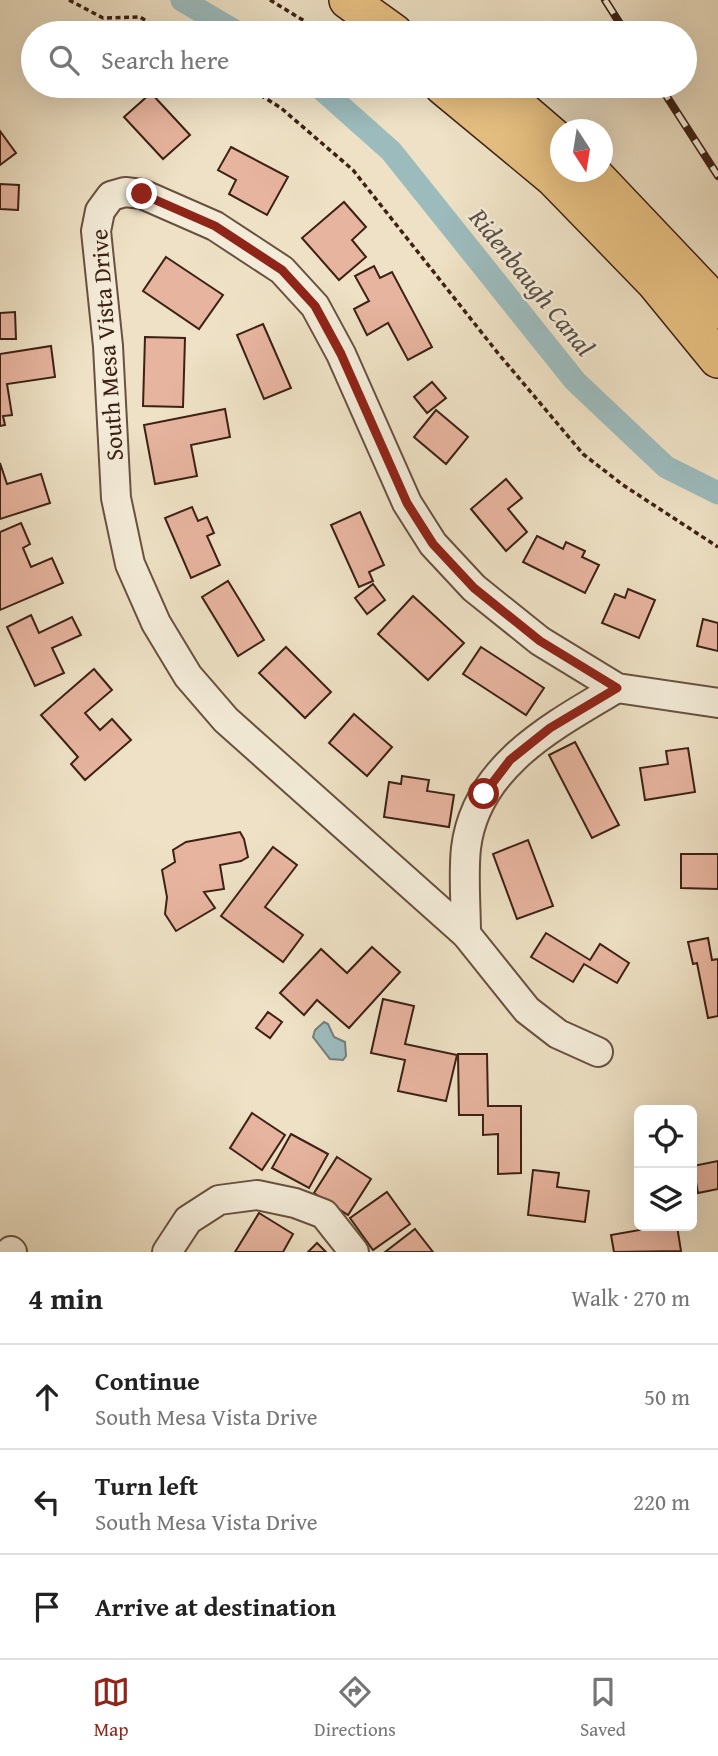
<!DOCTYPE html>
<meta charset="utf-8">
<style>
:root{--surface:#fff;--page:#f6f6f6;--text:#222;--muted:#767676;--line:#e0e0e0;--accent:#8f2418}
body{margin:0;font-family:"Gentium Book Plus",serif;background:var(--page);color:var(--text)}
.controls{position:absolute;right:21px;bottom:21px;display:grid;overflow:hidden;border-radius:10px;box-shadow:0 7px 28px #0002}
.controls button{width:63px;height:63px;display:grid;place-items:center;padding:0;border:0;border-bottom:2px solid var(--line);background:var(--surface);color:var(--text);font:35px sans-serif}
.compass{position:absolute;left:550px;top:119px;width:63px;height:63px;border-radius:50%;background:var(--surface);box-shadow:0 7px 28px #0002;rotate:168deg}
.stop{position:absolute;width:21px;height:21px;margin:-16px;border:5px solid #8f2418;border-radius:50%;background:#fff}
.stop.end{background:#8f2418;border-color:#fff;box-shadow:0 2px 7px #0008}
.list{margin:0;padding:0;list-style:none}
h2{display:flex;justify-content:space-between;align-items:center;height:91px;margin:0;padding:0 28px;font-size:30px}
h2 small{font-size:23px;font-weight:400;color:var(--muted)}
.list li{display:grid;grid-template-columns:46px 1fr auto;gap:21px;align-items:center;box-sizing:border-box;height:105px;padding:0 28px;border-top:2px solid var(--line)}
.list b{display:block;font-size:26px;white-space:nowrap}
.list p{margin:0;font-size:23px;white-space:nowrap;color:var(--muted)}
.list em{font-size:23px;font-style:normal;color:var(--muted)}
.icon{flex:none;width:38px;height:38px;fill:none;stroke:currentColor;stroke-width:2;stroke-linecap:round;stroke-linejoin:round}
.map{position:relative;flex:none;width:718px;height:1252px;overflow:hidden}
.search{position:absolute;background:var(--surface);box-shadow:0 7px 28px #0002;left:21px;right:21px;top:21px;height:77px;display:flex;align-items:center;gap:18px;box-sizing:border-box;padding:0 24px;border-radius:38px;color:var(--muted);font-size:26px}
.sheet{height:406px;background:var(--surface)}
nav{display:flex;justify-content:space-around;align-items:center;box-sizing:border-box;height:98px;border-top:2px solid var(--line);background:var(--surface);font-size:19px;color:var(--muted)}
nav a{display:grid;justify-items:center;gap:4px}
nav .on{color:var(--accent)}
.map>svg:first-child{display:block}
</style>
<div class="map">
<svg width="718" height="1252" viewBox="0 0 718 1252">
<rect width="100%" height="100%" fill="#eee1c5"/>
<filter id="stains"><feTurbulence type="fractalNoise" baseFrequency=".00286" numOctaves="4"/><feColorMatrix values="0 0 0 0 .2 0 0 0 0 .09 0 0 0 0 .02 0 0 0 .5 -.17"/></filter>
<radialGradient id="worn" r=".72"><stop offset=".6" stop-color="#630" stop-opacity="0"/><stop offset="1" stop-color="#630" stop-opacity=".3"/></radialGradient>
<polygon fill="#9cbbbd" stroke="#767d79" stroke-width="2" points="324,1022 328,1024 334,1037 345,1042 346,1056 343,1060 330,1059 313,1037 315,1030"/>
<g fill="none" stroke-linecap="round" stroke-linejoin="round">
<g stroke="#9cbbbd" stroke-width="23">
<polyline points="182,0 238,33"/>
<polyline points="318,86 391,151 575,381 666,467 718,493"/>
</g>
</g>
<g fill="#e7b49f" stroke="#3d2114" stroke-width="2">
<polygon points="151,93 190,135 163,159 124,117"/>
<polygon points="0,131 16,153 0,165"/>
<polygon points="231,147 288,177 267,215 229,194 236,180 218,170"/>
<polygon points="0,184 19,185 18,210 0,209"/>
<polygon points="344,202 366,227 352,240 366,257 339,280 302,238"/>
<polygon points="166,257 223,295 199,329 143,291"/>
<polygon points="374,266 380,278 392,272 432,347 408,360 388,323 367,335 354,309 369,301 355,276"/>
<polygon points="15,312 16,339 0,339 0,313"/>
<polygon points="263,324 291,388 264,399 237,335"/>
<polygon points="145,337 185,338 183,407 143,406"/>
<polygon points="51,346 55,377 7,384 12,415 3,416 5,425 0,426 0,354"/>
<polygon points="432,382 446,398 427,413 414,397"/>
<polygon points="225,409 230,437 191,445 197,476 155,484 144,425"/>
<polygon points="436,410 468,437 446,464 414,437"/>
<polygon points="0,463 7,484 41,474 50,503 0,519"/>
<polygon points="506,479 522,498 508,509 527,532 506,551 471,509"/>
<polygon points="192,507 198,521 207,517 214,533 207,536 220,565 191,578 165,518"/>
<polygon points="360,512 384,565 369,572 373,581 359,587 331,525"/>
<polygon points="21,523 30,544 23,548 31,567 52,558 63,583 0,610 0,532"/>
<polygon points="537,536 563,549 566,542 585,551 582,557 599,565 585,593 523,562"/>
<polygon points="228,581 264,640 238,656 202,597"/>
<polygon points="373,584 385,600 367,614 355,598"/>
<polygon points="628,589 655,600 639,638 602,623 615,594 625,598"/>
<polygon points="413,596 464,643 428,680 378,634"/>
<polygon points="31,615 39,633 72,617 81,635 52,648 64,673 35,686 7,627"/>
<polygon points="703,619 718,623 718,651 697,646"/>
<polygon points="286,647 331,692 305,718 259,673"/>
<polygon points="481,647 544,688 526,715 463,674"/>
<polygon points="94,669 112,690 85,713 100,730 112,719 131,740 85,780 71,764 78,757 41,715"/>
<polygon points="354,714 392,747 367,776 329,743"/>
<polygon points="575,742 619,825 592,838 549,755"/>
<polygon points="688,748 695,792 645,800 640,768 668,764 666,751"/>
<polygon points="402,776 429,780 427,791 454,795 449,827 384,817 389,782 401,784"/>
<polygon points="240,832 244,839 248,857 241,861 220,865 224,889 204,892 215,908 176,931 165,914 167,897 162,870 175,862 173,850 186,842"/>
<polygon points="528,840 553,906 517,919 493,854"/>
<polygon points="273,847 297,865 265,907 303,935 283,962 221,916"/>
<polygon points="681,854 718,854 718,889 681,888"/>
<polygon points="546,933 590,960 600,944 629,963 617,983 584,964 573,982 531,957"/>
<polygon points="708,938 712,960 718,959 718,1016 708,1018 697,963 693,964 688,942"/>
<polygon points="372,947 400,972 349,1028 317,1000 304,1015 280,993 321,949 347,973"/>
<polygon points="383,999 414,1006 405,1044 457,1055 446,1101 398,1091 405,1060 371,1053"/>
<polygon points="268,1012 282,1022 270,1038 256,1028"/>
<polygon points="458,1054 487,1054 488,1106 521,1106 521,1173 498,1174 498,1134 483,1135 483,1115 459,1115"/>
<polygon points="252,1113 285,1135 262,1170 230,1148"/>
<polygon points="291,1134 328,1154 309,1188 272,1168"/>
<polygon points="337,1157 371,1179 348,1215 314,1193"/>
<polygon points="718,1161 718,1189 698,1193 693,1166"/>
<polygon points="533,1170 559,1173 557,1187 589,1191 585,1222 528,1215"/>
<polygon points="387,1192 410,1224 373,1250 350,1218"/>
<polygon points="259,1213 293,1234 283,1252 235,1252"/>
<polygon points="651,1226 677,1226 681,1251 614,1252 611,1235 651,1228"/>
<polygon points="415,1229 433,1252 385,1252"/>
<polygon points="317,1243 326,1252 308,1252"/>
</g>
<g fill="none" stroke-linecap="round" stroke-linejoin="round">
<defs>
<g id="minor">
<path d="M466,934C466,906 463,876 466,848C476,766 553,726 617,688"/>
<polyline points="598,1052 558,1034 527,1010 466,934 226,720 188,676 156,623 130,564 116,498 108,346 96,231 100,211 111,196 125,192 142,194 215,226 282,270 315,306 341,354 407,503 433,544 474,588 540,641 617,688 718,703"/>
<polyline points="11,1251 12,1252"/>
<polyline points="167,1252 188,1220 219,1200 257,1195 295,1203 324,1214 354,1252"/>
</g>
<g id="major">
<polyline points="348,0 394,33"/>
<polyline points="443,86 554,178 655,282 718,359"/>
<polyline points="494,86 560,143"/>
<polyline points="591,172 704,291 718,310"/>
</g>
</defs>
<use href="#minor" stroke="#695140" stroke-width="32"/>
<use href="#major" stroke="#3d2114" stroke-width="40"/>
<g stroke="#3d2114" stroke-width="3.5" stroke-dasharray="5 3.5" stroke-linecap="butt">
<polyline points="69,0 103,18 140,17 165,33"/>
<polyline points="270,0 324,33"/>
<polyline points="246,86 281,108 353,170 497,352 583,454 623,485 718,547"/>
<polyline points="402,86 415,95"/>
</g>
<use href="#minor" stroke="#f4ecd9" stroke-width="28"/>
<use href="#major" stroke="#e7c082" stroke-width="37"/>
<defs>
<g id="rail">
<polyline points="605,0 626,33"/>
<polyline points="660,86 718,176"/>
</g>
</defs>
<use href="#rail" stroke="#3d2114" stroke-width="8"/>
<use href="#rail" stroke="#f4ecd9" stroke-width="5" stroke-dasharray="16" stroke-linecap="butt"/>
</g>
<g fill="none" stroke-linecap="round" stroke-linejoin="round">
<polyline stroke="#8f2418" stroke-width="9" points="142,194 215,226 282,270 315,306 341,354 407,503 433,544 474,588 540,641 617,688 550,728 510,760 484,794"/>
</g>
<g text-anchor="middle" stroke-width="5" stroke-linejoin="round" paint-order="stroke">
<g font-size="24" fill="#3d2114" stroke="#f4ecd9">
<text transform="translate(107 345) rotate(-94)" y="8">South Mesa Vista Drive</text>
</g>
<g font-size="26" font-style="italic" fill="#5a4f47" stroke="#f4ecd9">
<text transform="translate(532 282) rotate(51)" y="9">Ridenbaugh Canal</text>
</g>
</g>
<rect width="100%" height="100%" filter="url(#stains)"/>
<rect width="100%" height="100%" fill="url(#worn)"/>
</svg>
<div class="controls">
<button><svg class="icon" aria-label="locate" viewBox="0 0 24 24"><circle cx="12" cy="12" r="6"/><path d="M12 2v4M12 18v4M2 12h4M18 12h4"/></svg></button>
<button><svg class="icon" aria-label="layers" viewBox="0 0 24 24"><path d="M12 4l9 5-9 5-9-5zM3 14l9 5 9-5"/></svg></button>
</div>
<svg class="compass" viewBox="-18 -18 36 36"><path d="M0-13l5 13h-10z" fill="#e53935"/><path d="M0 13l5-13h-10z" fill="#767676"/></svg>
<div class="stop" style="left:484px;top:794px"></div>
<div class="stop end" style="left:142px;top:194px"></div>
<div class="search"><svg class="icon" aria-label="search" viewBox="0 0 24 24"><circle cx="10" cy="10" r="6"/><path d="M15 15l6 6"/></svg>Search here</div>
</div>
<section class="sheet">
<h2>4 min<small>Walk · 270 m</small></h2>
<ul class="list">
<li><svg class="icon" aria-label="ahead" viewBox="0 0 24 24"><path d="M12 20V5M6 11l6-6 6 6"/></svg><div><b>Continue</b><p>South Mesa Vista Drive</p></div><em>50 m</em></li>
<li><svg class="icon" aria-label="left" viewBox="0 0 24 24"><path d="M17 20v-9H6M10 6l-5 5 5 5"/></svg><div><b>Turn left</b><p>South Mesa Vista Drive</p></div><em>220 m</em></li>
<li><svg class="icon" aria-label="arrive" viewBox="0 0 24 24"><path d="M6 21V4h12l-3 4 3 4H6"/></svg><div><b>Arrive at destination</b></div></li>
</ul>
</section>
<nav>
<a class="on"><svg class="icon" aria-label="map" viewBox="0 0 24 24"><path d="M3 6l6-2 6 2 6-2v14l-6 2-6-2-6 2zM9 4v14M15 6v14"/></svg>Map</a>
<a><svg class="icon" aria-label="directions" viewBox="0 0 24 24"><path d="M12 3l9 9-9 9-9-9zM9 14v-3h6M13 9l2 2-2 2"/></svg>Directions</a>
<a><svg class="icon" aria-label="saved" viewBox="0 0 24 24"><path d="M7 4h10v16l-5-4-5 4z"/></svg>Saved</a>
</nav>
